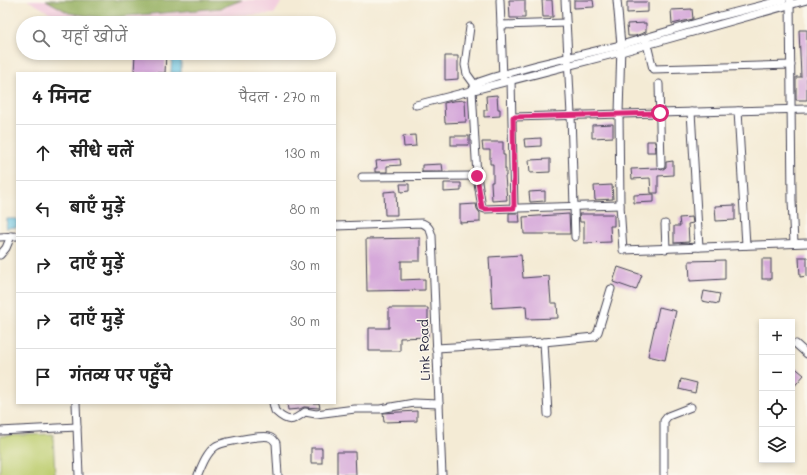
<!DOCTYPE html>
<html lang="hi">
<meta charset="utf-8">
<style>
:root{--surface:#fff;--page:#f2f2f2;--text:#222;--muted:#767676;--line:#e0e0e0}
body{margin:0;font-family:Mali,"Playpen Sans Deva",sans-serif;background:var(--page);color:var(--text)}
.controls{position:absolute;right:12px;bottom:12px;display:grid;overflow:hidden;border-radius:0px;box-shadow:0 2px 6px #0003}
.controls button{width:36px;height:36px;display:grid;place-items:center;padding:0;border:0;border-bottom:1px solid var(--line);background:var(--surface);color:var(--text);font:20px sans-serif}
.stop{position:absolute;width:12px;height:12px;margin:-9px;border:3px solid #db2777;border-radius:50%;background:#fff}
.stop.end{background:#db2777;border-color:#fff;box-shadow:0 1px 4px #0008}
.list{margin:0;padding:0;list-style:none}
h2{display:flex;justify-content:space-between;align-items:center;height:52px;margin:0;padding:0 16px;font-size:17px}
h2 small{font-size:13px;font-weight:400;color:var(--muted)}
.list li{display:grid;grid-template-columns:26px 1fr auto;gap:12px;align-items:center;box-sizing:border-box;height:56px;padding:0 16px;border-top:1px solid var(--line)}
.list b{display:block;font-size:15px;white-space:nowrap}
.list em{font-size:13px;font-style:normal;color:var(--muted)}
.icon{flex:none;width:22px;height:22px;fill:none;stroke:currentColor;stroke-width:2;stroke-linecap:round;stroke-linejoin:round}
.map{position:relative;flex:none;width:807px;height:475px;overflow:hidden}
.search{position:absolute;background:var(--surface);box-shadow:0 2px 6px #0003;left:16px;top:16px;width:320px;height:44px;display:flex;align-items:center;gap:10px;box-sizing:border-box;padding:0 14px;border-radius:22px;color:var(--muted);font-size:15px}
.panel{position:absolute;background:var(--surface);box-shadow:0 2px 6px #0003;left:16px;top:72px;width:320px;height:332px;border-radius:0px}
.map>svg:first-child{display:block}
</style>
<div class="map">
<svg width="807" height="475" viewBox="0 0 807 475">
<rect width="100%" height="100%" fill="#fbf7ec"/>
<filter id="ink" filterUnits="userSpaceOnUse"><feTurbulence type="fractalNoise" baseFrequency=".025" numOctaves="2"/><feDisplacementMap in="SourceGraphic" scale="8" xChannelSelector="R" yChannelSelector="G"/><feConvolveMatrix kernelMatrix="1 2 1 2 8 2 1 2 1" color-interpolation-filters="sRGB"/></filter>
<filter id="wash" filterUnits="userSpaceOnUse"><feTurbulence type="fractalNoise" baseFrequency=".012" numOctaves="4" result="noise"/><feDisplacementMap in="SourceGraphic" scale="16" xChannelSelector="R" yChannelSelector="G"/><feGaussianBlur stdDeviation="0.9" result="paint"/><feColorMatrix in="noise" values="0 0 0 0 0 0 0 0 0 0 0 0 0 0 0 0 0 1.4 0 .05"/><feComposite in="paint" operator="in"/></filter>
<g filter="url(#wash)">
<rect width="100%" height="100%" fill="#f4ebd5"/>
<polygon fill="#f3cfdf" points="27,0 283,0 274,14 134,20 133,23 69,23"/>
<polygon fill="#bdcd70" stroke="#707856" points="53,434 55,475 0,475 0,436"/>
<polygon fill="#96b062" stroke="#5c694e" points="46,0 242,0 221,8 103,18 69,13"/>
<g fill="#66c4e4" stroke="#447390">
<polygon points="172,57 181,57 181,73 171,73"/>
<polygon points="7,219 17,219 17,227 6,228"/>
</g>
<g id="blocks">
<g fill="#d6a9da">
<polygon points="509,0 525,0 525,18 510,18"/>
<polygon points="542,0 552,0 553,17 543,17"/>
<polygon points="574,0 593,0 594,7 574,8"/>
<polygon points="627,2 648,2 648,12 627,13"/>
<polygon points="692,9 693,19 672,24 671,10"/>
<polygon points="646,23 646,32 635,36 628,36 627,24"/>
<polygon points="799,30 807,30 807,100 796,100 796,77 801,77"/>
<polygon points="135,53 166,53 165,73 134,73"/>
<polygon points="445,56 458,56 458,79 445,80"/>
<polygon points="497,95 498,109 500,109 500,116 484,117 484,110 487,110 486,96"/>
<polygon points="465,100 466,122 445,123 444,103 453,101"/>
<polygon points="613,124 613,137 592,138 592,125"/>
<polygon points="415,135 416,146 404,147 403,136"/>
<rect x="451" y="136" width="18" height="9"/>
<polygon points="541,138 541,146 525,147 524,139"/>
<polygon points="647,141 655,141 656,152 647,152"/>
<polygon points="482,142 503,142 503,155 505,155 505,169 506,169 506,176 505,176 507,200 492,201 491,182 493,182 493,164 490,164 490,150 483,150"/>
<polygon points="400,159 401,165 387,166 387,172 375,172 375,168 377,168 376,161"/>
<polygon points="550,159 550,172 530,173 529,160"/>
<polygon points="673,161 673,175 658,176 658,193 651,193 650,178 632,179 631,169 657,168 662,170 666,167 666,162"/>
<polygon points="442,164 443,171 422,171 422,165"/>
<polygon points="444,183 461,183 461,191 444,192"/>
<polygon points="400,184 409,184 409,191 401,192"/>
<polygon points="612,185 613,199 595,200 594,186"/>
<polygon points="396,191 397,215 385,215 384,192"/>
<polygon points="545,191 545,201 530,202 529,192"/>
<polygon points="654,194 654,202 634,203 634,195"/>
<polygon points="476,204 477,209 480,213 480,222 460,223 460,205"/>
<polygon points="735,205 735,220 716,221 715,206"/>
<polygon points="509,213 519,213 520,222 509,222"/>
<polygon points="569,214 570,234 524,234 523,217"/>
<polygon points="579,214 614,214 614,226 610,226 611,242 584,243 584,222 580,222"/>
<polygon points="692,217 693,223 688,224 689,242 674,243 674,226 680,226 679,218"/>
<polygon points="420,238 420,261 401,261 401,280 425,279 425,290 367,291 366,239"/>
<polygon points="521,255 523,278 549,276 551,303 557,303 558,318 527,319 526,306 492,308 489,257"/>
<polygon points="799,257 807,257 807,276 800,277"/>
<rect x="762" y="259" width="9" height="20"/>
<polygon points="725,260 725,279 690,281 689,261"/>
<polygon points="618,267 642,275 636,290 613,282"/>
<polygon points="704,291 720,294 718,304 702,301"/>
<polygon points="659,307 676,311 665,360 648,356"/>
<polygon points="389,308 428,308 428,337 400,338 400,351 369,351 369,328 389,328"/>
<polygon points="792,365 804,375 792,389"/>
<polygon points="681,379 697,383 695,393 679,389"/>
<polygon points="287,403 319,403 320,408 304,407 300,409 288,410"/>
<polygon points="417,411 417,421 384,422 383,413"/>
<rect x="311" y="448" width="11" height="15"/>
<polygon points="337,452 355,452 356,475 337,475"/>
</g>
</g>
</g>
<g filter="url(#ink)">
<use href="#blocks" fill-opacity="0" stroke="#424052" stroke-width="1"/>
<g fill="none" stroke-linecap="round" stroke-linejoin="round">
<defs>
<g id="minor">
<polyline points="500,0 503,78"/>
<polyline points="565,0 571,115 575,237"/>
<polyline points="617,0 621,45 619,113 620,205 623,250 807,243"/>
<polyline points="790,0 792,201 794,243"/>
<polyline points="501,25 566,23"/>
<polyline points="470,27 465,65 467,74 475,85"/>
<polyline points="646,40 653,69 791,65"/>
<polyline points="511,80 514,208"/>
<polyline points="659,84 661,165"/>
<polyline points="416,105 621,52 807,0"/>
<polyline points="738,111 746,245"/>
<polyline points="691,112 699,247"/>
<polyline points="513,117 807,109"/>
<polyline points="362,177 477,176"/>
<polyline points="620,205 485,209 482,208 477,176 472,90 475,85 479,82 494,77 537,65 621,45 720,16 783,0"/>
<polyline points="665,224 666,249"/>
<path d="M335,226L422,223C429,226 430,229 432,236L442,475"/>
<polyline points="0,237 17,236"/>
<polyline points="0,255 6,248 11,236"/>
<polyline points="544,342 548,414"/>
<polyline points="796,344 807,354"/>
<polyline points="436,348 544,342 594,337 598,332 611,289"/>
<polyline points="76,403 79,475"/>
<path d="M273,403L275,411C288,423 292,422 305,412L316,414L355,409H380L414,403L439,404"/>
<polyline points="0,431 77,427"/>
<path d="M198,475C202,465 207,452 216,446C222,442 262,435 269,437C273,438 274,440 276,443L278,475"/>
<polyline points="664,475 664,421 668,416 691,407"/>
</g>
</defs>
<use href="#minor" stroke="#424052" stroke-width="9"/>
<use href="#minor" stroke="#fff" stroke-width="7"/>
</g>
</g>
<g fill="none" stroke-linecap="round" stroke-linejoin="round" filter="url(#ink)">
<polyline stroke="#db2777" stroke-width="5" points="477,176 482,208 485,209 514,208 513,117 660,113"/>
</g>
<g text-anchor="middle" stroke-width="3" stroke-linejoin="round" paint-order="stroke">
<g font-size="13" fill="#22223b" stroke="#fbf7ec">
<text transform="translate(424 350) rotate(-92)" y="5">Link Road</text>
</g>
</g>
</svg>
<div class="controls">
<button>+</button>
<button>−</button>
<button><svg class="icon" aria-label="locate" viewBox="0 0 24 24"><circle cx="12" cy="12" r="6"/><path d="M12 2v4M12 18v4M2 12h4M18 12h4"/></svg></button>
<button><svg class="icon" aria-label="layers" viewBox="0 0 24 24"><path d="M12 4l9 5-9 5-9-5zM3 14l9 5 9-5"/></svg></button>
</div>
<div class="stop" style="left:660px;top:113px"></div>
<div class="stop end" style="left:477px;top:176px"></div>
<div class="search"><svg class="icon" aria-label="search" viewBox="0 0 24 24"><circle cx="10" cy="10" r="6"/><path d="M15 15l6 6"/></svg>यहाँ खोजें</div>
<section class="panel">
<h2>4 मिनट<small>पैदल · 270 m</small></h2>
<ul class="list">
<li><svg class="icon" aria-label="ahead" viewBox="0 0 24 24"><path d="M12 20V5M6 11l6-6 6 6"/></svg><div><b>सीधे चलें</b></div><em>130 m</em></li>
<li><svg class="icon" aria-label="left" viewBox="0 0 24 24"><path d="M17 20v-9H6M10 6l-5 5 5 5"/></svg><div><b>बाएँ मुड़ें</b></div><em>80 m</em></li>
<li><svg class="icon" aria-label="right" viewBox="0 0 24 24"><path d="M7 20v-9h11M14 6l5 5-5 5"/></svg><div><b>दाएँ मुड़ें</b></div><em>30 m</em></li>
<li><svg class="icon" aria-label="right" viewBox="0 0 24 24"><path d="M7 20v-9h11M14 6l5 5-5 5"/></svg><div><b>दाएँ मुड़ें</b></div><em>30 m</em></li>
<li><svg class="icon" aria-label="arrive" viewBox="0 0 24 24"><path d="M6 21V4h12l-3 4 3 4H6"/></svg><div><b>गंतव्य पर पहुँचे</b></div></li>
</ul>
</section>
</div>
